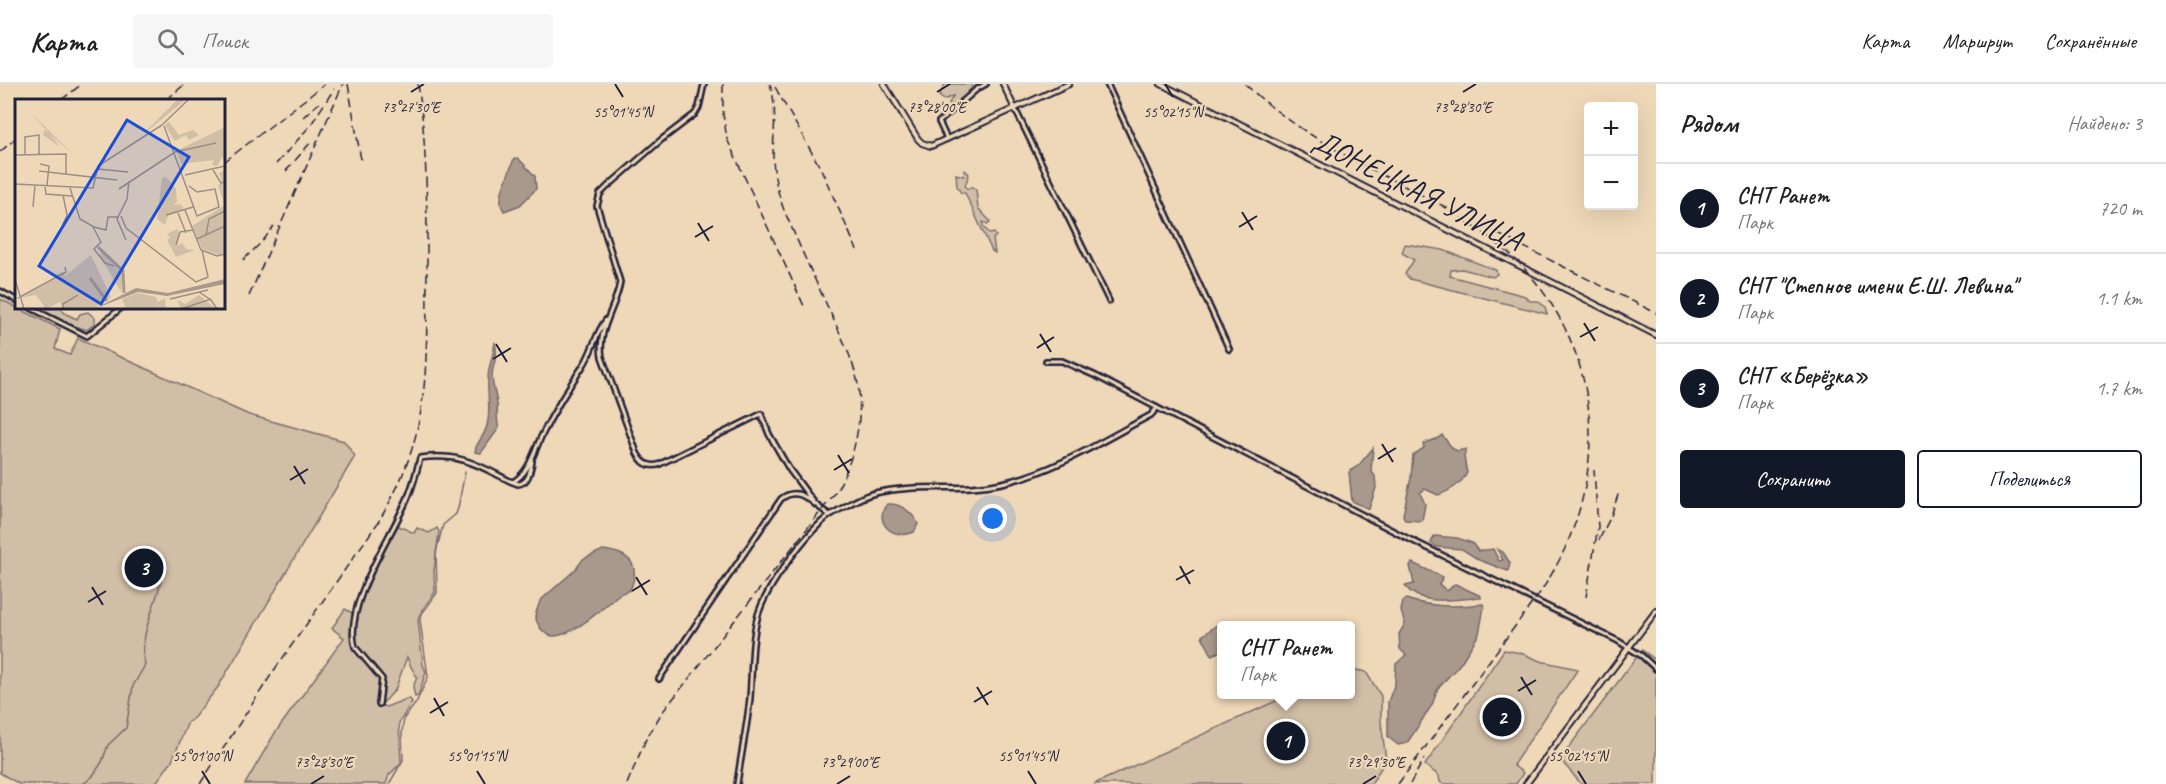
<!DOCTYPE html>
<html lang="ru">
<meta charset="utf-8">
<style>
:root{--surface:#fff;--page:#f6f6f6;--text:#222;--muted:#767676;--line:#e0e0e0;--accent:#111827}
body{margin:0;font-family:Caveat,sans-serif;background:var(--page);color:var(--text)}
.controls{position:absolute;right:18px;top:18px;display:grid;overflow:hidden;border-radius:6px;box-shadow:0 6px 24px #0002}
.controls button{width:54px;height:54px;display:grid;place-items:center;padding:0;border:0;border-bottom:2px solid var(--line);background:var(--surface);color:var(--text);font:30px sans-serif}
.you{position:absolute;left:993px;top:435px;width:21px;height:21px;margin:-15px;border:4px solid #fff;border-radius:50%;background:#1a73e8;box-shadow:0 0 0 9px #1a73e833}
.badge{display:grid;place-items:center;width:39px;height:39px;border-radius:50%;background:var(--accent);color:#fff;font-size:20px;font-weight:700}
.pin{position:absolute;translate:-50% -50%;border:3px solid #fff;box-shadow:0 2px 6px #0006}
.popup{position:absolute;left:1217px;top:537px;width:138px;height:78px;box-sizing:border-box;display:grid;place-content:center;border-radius:6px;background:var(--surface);filter:drop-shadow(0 2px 4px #0005);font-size:20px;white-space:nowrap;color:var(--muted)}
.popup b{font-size:22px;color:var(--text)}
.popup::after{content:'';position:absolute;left:50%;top:100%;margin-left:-12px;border:12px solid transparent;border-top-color:var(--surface)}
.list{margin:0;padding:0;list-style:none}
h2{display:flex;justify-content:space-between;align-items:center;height:78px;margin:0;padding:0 24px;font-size:26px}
h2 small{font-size:20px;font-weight:400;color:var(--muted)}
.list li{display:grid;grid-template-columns:39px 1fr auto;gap:18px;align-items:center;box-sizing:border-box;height:90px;padding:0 24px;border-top:2px solid var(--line)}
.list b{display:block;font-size:22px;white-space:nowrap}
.list p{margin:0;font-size:20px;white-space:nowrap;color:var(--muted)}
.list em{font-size:20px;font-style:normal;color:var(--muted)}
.actions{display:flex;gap:12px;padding:18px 24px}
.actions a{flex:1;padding:14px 0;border:2px solid var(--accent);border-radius:6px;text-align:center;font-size:21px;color:var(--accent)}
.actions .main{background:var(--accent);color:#fff}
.icon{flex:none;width:33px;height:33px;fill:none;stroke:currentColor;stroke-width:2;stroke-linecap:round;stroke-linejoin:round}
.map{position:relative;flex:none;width:1656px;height:700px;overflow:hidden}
header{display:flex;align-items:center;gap:36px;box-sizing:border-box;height:84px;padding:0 30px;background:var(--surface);border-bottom:2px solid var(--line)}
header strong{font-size:28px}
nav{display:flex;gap:33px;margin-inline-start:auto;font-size:21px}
.search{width:420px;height:54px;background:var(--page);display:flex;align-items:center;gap:15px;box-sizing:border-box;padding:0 21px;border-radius:6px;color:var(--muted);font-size:22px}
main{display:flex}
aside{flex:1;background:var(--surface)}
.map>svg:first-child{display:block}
</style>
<header>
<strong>Карта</strong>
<div class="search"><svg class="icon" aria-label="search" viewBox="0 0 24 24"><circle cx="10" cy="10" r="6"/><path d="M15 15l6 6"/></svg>Поиск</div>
<nav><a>Карта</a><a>Маршрут</a><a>Сохранённые</a></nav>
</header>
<main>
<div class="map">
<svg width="1656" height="700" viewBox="0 0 1656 700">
<rect width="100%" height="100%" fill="#efd8b8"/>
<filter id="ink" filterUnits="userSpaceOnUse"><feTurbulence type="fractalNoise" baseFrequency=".0167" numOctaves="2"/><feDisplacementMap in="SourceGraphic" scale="12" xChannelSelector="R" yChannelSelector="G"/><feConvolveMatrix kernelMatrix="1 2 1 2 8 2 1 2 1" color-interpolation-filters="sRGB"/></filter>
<g filter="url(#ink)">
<g fill="#d1bea6" stroke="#7a7070" stroke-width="1.5">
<polygon points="945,0 971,0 972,3 958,20 952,22 949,19 953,12 944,16 939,12"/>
<polygon points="965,86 969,90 965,102 968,105 972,103 976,106 978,124 990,137 988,140 983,138 983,142 990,150 994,149 996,152 993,155 995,169 992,167 965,109 961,109 957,102 956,90 964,92"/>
<polygon points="1405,160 1443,166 1496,186 1497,190 1493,193 1462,185 1451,186 1450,192 1525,212 1530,217 1538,217 1545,223 1547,230 1410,195 1405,190 1414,176 1402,169"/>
<polygon points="0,215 60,245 55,265 70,271 78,254 249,331 344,357 355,372 218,603 192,636 188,638 172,677 155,700 19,700 0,689"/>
<polygon points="37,224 60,224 66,230 77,235 80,230 88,228 95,234 95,239 87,246 72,241"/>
<polygon points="397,441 414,449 417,444 429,449 437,444 439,448 434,487 435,508 422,526 418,535 423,581 426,588 418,612 415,613 413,603 417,593 411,583 407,573 395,606 381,621 386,623 409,614 412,618 399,639 401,679 389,691 386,700 245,700 275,649 344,554 332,544 345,525 356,531 367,499"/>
<polygon points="1504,566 1521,569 1540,577 1578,585 1513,681 1523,689 1516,700 1443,700 1440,698 1439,692 1425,681"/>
<polygon points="1642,566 1656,576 1656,700 1581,700 1560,675"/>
<polygon points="1351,585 1366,588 1381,612 1381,638 1386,676 1371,700 1094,700 1289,611 1350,610"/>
</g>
<g fill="#a9998d" stroke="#73696c" stroke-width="1.5">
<path d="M518,74L535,92L536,105L520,121L504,127C495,114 508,94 512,80L514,75Z"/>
<path d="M495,258C499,275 493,276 492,291C492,302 496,310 497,320C498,329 496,336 499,344L481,369L475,368C475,360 482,355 485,347C492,331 487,312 488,295C488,282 494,271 495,258Z"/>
<path d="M1442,351L1453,365L1458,367L1466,365L1464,373L1467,389C1461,400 1450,407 1438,411L1425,405L1420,409L1425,420L1422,437L1405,436L1403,431L1411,394L1413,371L1424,364L1423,360C1429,356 1437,357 1442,351Z"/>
<polygon points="1373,364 1371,387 1375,392 1376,404 1369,425 1352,417 1349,388 1359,381"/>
<path d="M887,420C901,419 912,428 918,440L914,448C895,457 872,439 887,420Z"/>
<polygon points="1434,452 1457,454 1472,459 1478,467 1493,465 1499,477 1503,476 1497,465 1503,468 1510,479 1508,487 1479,476 1462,465 1437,463 1431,459"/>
<path d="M603,466C628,469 642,479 630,506C626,508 620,509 617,512C604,523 567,558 549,551C541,548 537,539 535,532L540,517L576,485L583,475Z"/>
<path d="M1412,479L1443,493L1439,500L1447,507L1455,500L1481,512V514C1457,514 1422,524 1405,502L1414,500L1410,482Z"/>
<path d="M1406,515C1431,524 1458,523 1483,520L1484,523L1479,550L1460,580L1438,604L1432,621L1407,659L1398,661L1388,653V618L1395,599L1396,580L1406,571L1400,565L1399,550L1405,540L1401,527L1403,517Z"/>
<polygon points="1217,541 1221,544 1221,567 1212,571 1202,552"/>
</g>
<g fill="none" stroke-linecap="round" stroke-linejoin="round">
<g stroke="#73696c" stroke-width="1.5">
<path d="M83,700L92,693L102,678L108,661L126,644L133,602L145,581C137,547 161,516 163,483"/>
<polyline points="389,700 403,676 402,649 404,634 416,619 428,593 420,536 421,531 437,509 436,468 443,441 456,430 458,424 465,388"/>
</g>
<defs>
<g id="street">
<path d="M704,0L699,23L695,30L661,56L607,103L600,110L597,122L620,198C616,224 597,245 602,273L637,369C642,378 647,383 658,381L761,330L769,350L789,385L815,420"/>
<polyline points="1107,0 1229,265"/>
<polyline points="1015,25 1109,217"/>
<polyline points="947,55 939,38 977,5 986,0"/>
<polyline points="0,207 16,216"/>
<polyline points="31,224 87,252 121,224"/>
<polyline points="1046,277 1062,277 1096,292 1405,453 1618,557 1642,572 1656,585"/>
<path d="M513,398L518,400C529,399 530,387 532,378"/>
<path d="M659,595L781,415C800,400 813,421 830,431C845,423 858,413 875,409C916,399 960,408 1002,399C1054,388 1104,356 1151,331L1157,324"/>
<path d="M379,620L382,595L355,563C344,522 387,460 404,422C412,407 416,390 420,374C460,369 476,380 510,397L513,398C530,388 534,367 542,351C554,327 568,304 583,282C593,267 595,250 606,236"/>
<path d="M737,700C741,671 747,643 750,614C752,587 751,557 758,531C766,503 807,448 830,431"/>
</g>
<g id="secondary">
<polyline points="884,0 918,55 922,59 931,62 1069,0"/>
<polyline points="1003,0 1015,25"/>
<polyline points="1161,0 1656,251"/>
<polyline points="1526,700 1656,527"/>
</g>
</defs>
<use href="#street" stroke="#22223b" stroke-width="8"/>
<use href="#secondary" stroke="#22223b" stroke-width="8"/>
<use href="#street" stroke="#efd8b8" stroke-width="3"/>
<use href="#secondary" stroke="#efd8b8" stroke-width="4"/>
<g stroke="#22223b" stroke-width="1.5" stroke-dasharray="9 4.5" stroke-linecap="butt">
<polyline points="348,0 361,76"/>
<polyline points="723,0 723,30 727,55 804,222"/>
<path d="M1245,0C1304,56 1378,88 1449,125"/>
<polyline points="775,3 821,85 857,166"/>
<polyline points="61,16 82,0"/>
<polyline points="166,16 185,0"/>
<polyline points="303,33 319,19"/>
<polyline points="0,68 16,54"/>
<polyline points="224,78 325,0"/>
<polyline points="276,80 310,42 334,5"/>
<polyline points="286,87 311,58"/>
<polyline points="1486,144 1656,229"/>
<polyline points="243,176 262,158 274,142"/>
<polyline points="249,212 343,0"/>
<polyline points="1599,456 1611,432 1619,408"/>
<polyline points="1586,513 1598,443 1594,386"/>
<path d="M200,700L275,585L377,440C433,350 426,283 427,182C427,121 427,60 418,0"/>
<path d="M627,700L646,655L661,630L836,408C853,377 862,343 859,307C856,281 842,254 831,230C815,196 799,161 784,126C778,110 774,93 773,75C773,50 778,25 770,0"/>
<path d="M1398,700L1539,510C1610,407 1609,276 1522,182C1499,157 1469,140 1442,121"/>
<polyline points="1410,700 1424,675"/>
</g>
</g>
</g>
<path fill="none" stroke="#22223b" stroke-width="2" d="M615,0L623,13M1165,0L1173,13M411,8L424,0M937,8L950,0M1463,8L1476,0M1242,128L1253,146M698,139L709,157M1239,143L1257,132M695,153L713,142M1584,239L1595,257M1040,250L1051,268M1580,253L1598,243M496,260L507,278M1037,264L1054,253M493,275L511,264M1382,360L1393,378M838,371L849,389M1378,375L1396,364M294,382L305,400M834,386L852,375M290,396L308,385M1180,482L1190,500M636,493L647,511M1176,496L1194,486M92,503L103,521M632,507L650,496M88,518L106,507M1521,593L1532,611M977,603L988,621M1518,607L1536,596M434,614L444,632M974,618L992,607M430,629L448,618M202,687L210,700M477,687L485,700M1028,687L1036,700M1578,687L1586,700M311,700L324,692M837,700L850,692M1363,700L1376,692"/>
<g text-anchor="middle" stroke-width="4.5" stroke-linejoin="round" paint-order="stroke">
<g font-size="30" fill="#22223b" stroke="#efd8b8">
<text transform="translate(1418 106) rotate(27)" y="10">ДОНЕЦКАЯ УЛИЦА</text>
</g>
</g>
<g transform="translate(15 15)">
<rect width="210" height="210" fill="#efd8b8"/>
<path d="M163,0H171L130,34V33ZM15,13L60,57L36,36L45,48L28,36L29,31L33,33ZM154,23L164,36L178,31L184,36L174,41L171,36L160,42L150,26ZM210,28V64L207,58L202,67L197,66L199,61L166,65L161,52ZM210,71V154L204,156L187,150L177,127L210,106L203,87L207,82L204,74ZM151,78L161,90L162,103L158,106L166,105L169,111L153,117L150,126L142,120L147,79ZM162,130L165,136L162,147L167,144L171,150L180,151L161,158L152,141L155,139L152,135ZM87,152L108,174L106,193L84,156ZM76,156L96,198L78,210H48L45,203L31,210L21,196L5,199L46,177L39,179L38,172L40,176L49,172L50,177ZM123,194L141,198L143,203L150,199L151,210H144L143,205L142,210H111L107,200ZM184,196L201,210H166L162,201L170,205Z" fill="#d1bea6"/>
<path d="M210,180V185L152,197L123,193L79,210L121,189L153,194Z" fill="#a9998d"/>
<path fill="none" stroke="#a9998d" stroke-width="3" d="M83,148L108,172L109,194M75,179L92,202"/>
<path fill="none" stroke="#9d8f86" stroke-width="1.5" d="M147,26L174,0M149,27L182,117L204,108L200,90L182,93L174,87M0,56L51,55V76M10,56V38L24,36V56M25,65L34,67L32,86M83,70L113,73M198,71L206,84L210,83M24,72L102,81M170,76L210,67M0,85L78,89L83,67L147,26M30,88L31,95L57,97M55,89L65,120L79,128L91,131L93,118H104M104,90L160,53L201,44M48,96L52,116L48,125M18,108L20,87M170,111L186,151L202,157L210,155M163,114L171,134M151,116L178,108M106,117L111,129L181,183L193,178L187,151M78,128L86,143L79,150L90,164L99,167M191,136L194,120L210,112M182,140L210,127M111,141L102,120L112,100L114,82M161,146L165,133L178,131M0,180L9,210M184,193L196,201L202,210M3,199L51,173L50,168M155,200L193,191M48,210V205L63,196M166,210L196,200"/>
<path fill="#1d4ed8" fill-opacity="0.15" stroke="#1d4ed8" stroke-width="3" d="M112,21L174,58L86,205L24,167Z"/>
<rect width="210" height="210" fill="none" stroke="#22223b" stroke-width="3"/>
</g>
<g font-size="15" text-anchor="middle" fill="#22223b" stroke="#efd8b8" stroke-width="4.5" stroke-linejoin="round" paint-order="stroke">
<text x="411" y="28">73°27'30"E</text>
<text x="937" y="28">73°28'00"E</text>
<text x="1463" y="28">73°28'30"E</text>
<text x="1173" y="33">55°02'15"N</text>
<text x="623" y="33">55°01'45"N</text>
<text x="202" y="677">55°01'00"N</text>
<text x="477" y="677">55°01'15"N</text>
<text x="1028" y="677">55°01'45"N</text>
<text x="1578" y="677">55°02'15"N</text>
<text x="324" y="683">73°28'30"E</text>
<text x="850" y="683">73°29'00"E</text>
<text x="1376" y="683">73°29'30"E</text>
</g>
</svg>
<div class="controls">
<button>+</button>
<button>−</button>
</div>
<div class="you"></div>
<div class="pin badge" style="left:1286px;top:657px">1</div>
<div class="popup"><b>СНТ Ранет</b>Парк</div>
<div class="pin badge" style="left:1502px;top:633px">2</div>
<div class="pin badge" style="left:144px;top:484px">3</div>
</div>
<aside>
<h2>Рядом<small>Найдено: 3</small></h2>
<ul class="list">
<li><span class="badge">1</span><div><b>СНТ Ранет</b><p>Парк</p></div><em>720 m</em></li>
<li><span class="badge">2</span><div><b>СНТ &quot;Степное имени Е.Ш. Левина&quot;</b><p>Парк</p></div><em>1.1 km</em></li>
<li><span class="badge">3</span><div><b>СНТ «Берёзка»</b><p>Парк</p></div><em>1.7 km</em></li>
</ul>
<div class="actions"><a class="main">Сохранить</a><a>Поделиться</a></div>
</aside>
</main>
